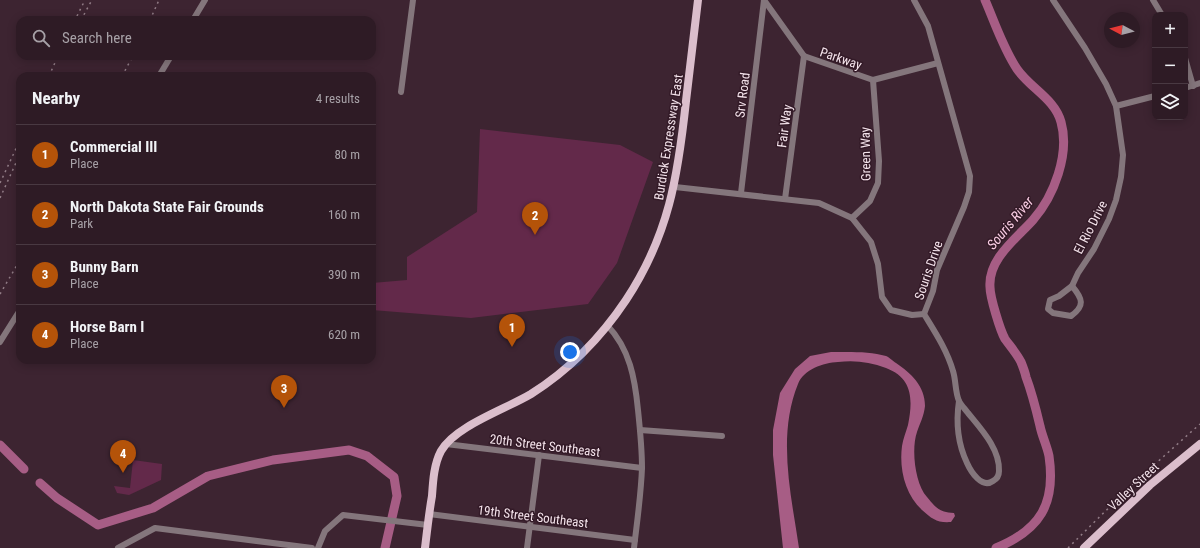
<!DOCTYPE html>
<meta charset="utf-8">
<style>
:root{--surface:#2e1b25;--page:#3a2832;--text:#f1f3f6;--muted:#a7a1a7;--line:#493942;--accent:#b45309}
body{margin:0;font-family:"Roboto Condensed",sans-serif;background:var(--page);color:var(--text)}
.controls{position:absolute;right:12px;top:12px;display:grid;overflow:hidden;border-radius:8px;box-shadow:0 2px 10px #0003}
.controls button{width:36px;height:36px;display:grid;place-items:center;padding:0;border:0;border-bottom:1px solid var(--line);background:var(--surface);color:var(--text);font:20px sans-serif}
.compass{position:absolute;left:1104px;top:12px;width:36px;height:36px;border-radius:50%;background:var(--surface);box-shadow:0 2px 10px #0003;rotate:277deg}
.you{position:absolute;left:570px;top:352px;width:14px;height:14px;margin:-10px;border:3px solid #fff;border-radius:50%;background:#1a73e8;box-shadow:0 0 0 6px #1a73e833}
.badge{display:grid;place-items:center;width:26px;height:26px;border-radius:50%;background:var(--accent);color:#fff;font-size:13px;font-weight:700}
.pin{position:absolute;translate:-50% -33px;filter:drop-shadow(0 1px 2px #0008)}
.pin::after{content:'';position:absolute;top:21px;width:14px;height:12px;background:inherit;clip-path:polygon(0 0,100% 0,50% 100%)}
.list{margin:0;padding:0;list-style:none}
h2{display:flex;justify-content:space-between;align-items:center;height:52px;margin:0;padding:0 16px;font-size:17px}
h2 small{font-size:13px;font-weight:400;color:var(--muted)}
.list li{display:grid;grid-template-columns:26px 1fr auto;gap:12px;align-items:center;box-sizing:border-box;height:60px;padding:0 16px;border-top:1px solid var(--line)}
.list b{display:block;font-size:15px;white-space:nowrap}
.list p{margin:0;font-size:13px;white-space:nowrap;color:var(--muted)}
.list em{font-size:13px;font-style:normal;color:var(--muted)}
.icon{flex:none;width:22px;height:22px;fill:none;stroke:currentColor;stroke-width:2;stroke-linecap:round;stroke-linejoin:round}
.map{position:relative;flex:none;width:1200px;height:548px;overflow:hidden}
.search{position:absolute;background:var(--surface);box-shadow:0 2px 10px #0003;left:16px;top:16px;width:360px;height:44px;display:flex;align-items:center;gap:10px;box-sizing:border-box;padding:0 14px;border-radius:12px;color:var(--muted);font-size:15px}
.panel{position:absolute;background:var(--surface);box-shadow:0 2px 10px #0003;left:16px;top:72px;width:360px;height:292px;border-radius:12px}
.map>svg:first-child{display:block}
</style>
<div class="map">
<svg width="1200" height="548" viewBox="0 0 1200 548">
<rect width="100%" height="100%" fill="#3d2431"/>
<g fill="#63294a">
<polygon points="480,129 620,145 653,162 617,263 588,304 471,318 372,310 372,283 407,280 407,257 477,212"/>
<polygon points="133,460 162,464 161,480 129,495 117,493 114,486 130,488"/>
</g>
<path fill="#a75d85" d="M831,352C848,352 870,351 886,356C889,357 893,361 896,363C911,373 925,386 925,406C924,416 920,423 917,432C911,449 915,484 927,497C936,508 939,512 954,513L955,516L951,522C937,523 932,519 922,510C905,494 899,469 902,446C903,439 906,432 908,425C913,400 913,378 886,368C870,362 855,360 838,362C823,363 804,369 798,384C777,436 791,494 799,548H783L773,455V430L780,393L795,369L810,356Z"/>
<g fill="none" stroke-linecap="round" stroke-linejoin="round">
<g stroke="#a75d85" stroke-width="9">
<path d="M985,0C995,23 1003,48 1017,69C1030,88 1055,99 1061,122C1070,154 1054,196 1033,220C1016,239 988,259 990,287C990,297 1000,330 1005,339C1010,346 1017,354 1021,362C1023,367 1025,372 1026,377C1032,393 1036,409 1040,426C1042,436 1047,446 1049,456C1056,504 1040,530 996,548"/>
<polyline points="0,445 24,469"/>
<polyline points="40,483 57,498 98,525 153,508 208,476 273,460 349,450 367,456 394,477 397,496 385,548"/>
</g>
<g stroke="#84767c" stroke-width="6">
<polyline points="764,0 804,56 873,80 938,63"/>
<polyline points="914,0 928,26 970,176 969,192 964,207 937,270 933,291 924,314"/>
<polyline points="1053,0 1085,48 1106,84 1116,106 1123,155 1121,177 1116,200 1109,219 1094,249 1078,273 1072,286"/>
<polyline points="1153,0 1162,15"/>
<polyline points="193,20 205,0"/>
<polyline points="1185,58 1193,86"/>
<polyline points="159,76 171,56"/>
<polyline points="1185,88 1200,83"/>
<polyline points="401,92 413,0"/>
<polyline points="1116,106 1155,96"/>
<polyline points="675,187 819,203 852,218 871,242 878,264 882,297 891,310 912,315 924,314"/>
<polyline points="741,193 764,0"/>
<polyline points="785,199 804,56"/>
<polyline points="852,218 870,201 878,183 879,161 873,80"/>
<path d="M1072,286C1083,299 1085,306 1071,316L1053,313L1048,309L1050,300L1059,296Z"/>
<path d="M924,314C935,332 947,350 953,371C956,380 955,392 959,401C961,405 965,409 968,413C981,429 1000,449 999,471C999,475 997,479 993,481C982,489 971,472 967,463C958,444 956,421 959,401"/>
<path d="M607,325C630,349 635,379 638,410C640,429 642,449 642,468C641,495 637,522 634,548"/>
<polyline points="0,342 20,310"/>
<polyline points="640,430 722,436"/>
<polyline points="446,444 642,468"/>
<polyline points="429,514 635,540"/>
<polyline points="118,548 155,528 312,548"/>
<polyline points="318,548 325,531 343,515 428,525"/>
<polyline points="527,548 539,455"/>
</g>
<g stroke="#dbbecc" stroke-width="8">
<path d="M425,548C427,531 429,513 432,496C433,481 434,464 441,451C455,426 506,409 531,394C569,370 602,336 626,300C669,235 678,176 686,101C690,67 694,34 698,0"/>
<polyline points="1084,548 1150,485 1200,444"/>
</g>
<g stroke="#927d87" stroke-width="1.5" stroke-dasharray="2 4" stroke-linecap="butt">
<polyline points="77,16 85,0"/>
<polyline points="81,20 92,0"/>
<polyline points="150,20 159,0"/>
<polyline points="49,76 58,56"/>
<polyline points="122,76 133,56"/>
<polyline points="0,183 20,140"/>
<polyline points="0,198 20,154"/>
<polyline points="0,294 20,260"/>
<polyline points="1068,548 1136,481 1200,424"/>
</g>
</g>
<g text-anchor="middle" stroke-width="3" stroke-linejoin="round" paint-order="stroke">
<g font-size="13" fill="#f4e3eb" stroke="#331a27">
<text transform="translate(841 58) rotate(19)" y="5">Parkway</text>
<text transform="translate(742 95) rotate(-83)" y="5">Srv Road</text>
<text transform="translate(784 126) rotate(-82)" y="5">Fair Way</text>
<text transform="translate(668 137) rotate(-81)" y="5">Burdick Expressway East</text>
<text transform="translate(865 154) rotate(-91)" y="5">Green Way</text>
<text transform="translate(1090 227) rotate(-63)" y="5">El Rio Drive</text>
<text transform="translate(928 270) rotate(-71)" y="5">Souris Drive</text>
<text transform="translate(545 445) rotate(7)" y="5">20th Street Southeast</text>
<text transform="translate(1133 486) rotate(-43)" y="5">Valley Street</text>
<text transform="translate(533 516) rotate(7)" y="5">19th Street Southeast</text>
</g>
<g font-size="14" font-style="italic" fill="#f9cde3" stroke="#331a27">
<text transform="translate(1010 223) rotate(-50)" y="5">Souris River</text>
</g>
</g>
</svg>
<div class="controls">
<button>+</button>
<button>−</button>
<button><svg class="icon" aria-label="layers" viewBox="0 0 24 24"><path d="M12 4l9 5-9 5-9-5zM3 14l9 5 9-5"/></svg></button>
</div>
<svg class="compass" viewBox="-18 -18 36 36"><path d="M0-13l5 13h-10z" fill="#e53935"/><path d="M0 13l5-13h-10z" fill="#a7a1a7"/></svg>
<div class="you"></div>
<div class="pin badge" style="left:512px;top:347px">1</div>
<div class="pin badge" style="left:535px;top:235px">2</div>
<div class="pin badge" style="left:284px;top:408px">3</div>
<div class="pin badge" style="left:123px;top:473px">4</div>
<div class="search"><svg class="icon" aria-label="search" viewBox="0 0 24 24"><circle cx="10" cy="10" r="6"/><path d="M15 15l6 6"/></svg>Search here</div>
<section class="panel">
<h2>Nearby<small>4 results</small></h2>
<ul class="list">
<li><span class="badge">1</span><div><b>Commercial III</b><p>Place</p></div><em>80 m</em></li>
<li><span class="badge">2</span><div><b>North Dakota State Fair Grounds</b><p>Park</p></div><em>160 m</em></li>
<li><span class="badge">3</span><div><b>Bunny Barn</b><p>Place</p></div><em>390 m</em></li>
<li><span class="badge">4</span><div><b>Horse Barn I</b><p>Place</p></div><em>620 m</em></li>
</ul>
</section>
</div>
